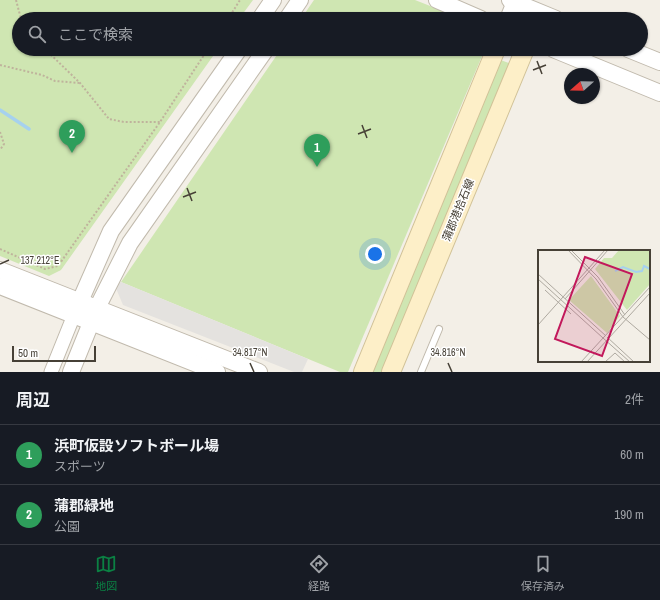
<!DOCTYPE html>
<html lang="ja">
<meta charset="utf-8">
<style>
:root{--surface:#171b24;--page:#20242c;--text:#f1f3f6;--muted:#9ea1a6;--line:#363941;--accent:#0b8043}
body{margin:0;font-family:"Archivo Narrow","Noto Sans JP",sans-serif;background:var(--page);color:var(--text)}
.compass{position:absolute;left:564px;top:68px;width:36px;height:36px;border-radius:50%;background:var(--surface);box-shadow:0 1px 3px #0004;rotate:250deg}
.scale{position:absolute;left:12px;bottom:10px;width:84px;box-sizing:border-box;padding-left:4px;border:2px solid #464036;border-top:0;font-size:11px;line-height:14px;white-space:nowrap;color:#464036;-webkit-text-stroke:3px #fff;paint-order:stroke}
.you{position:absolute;left:375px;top:254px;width:14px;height:14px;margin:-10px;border:3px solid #fff;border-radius:50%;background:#1a73e8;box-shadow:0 0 0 6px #1a73e833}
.badge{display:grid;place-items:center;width:26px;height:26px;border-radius:50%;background:var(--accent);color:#fff;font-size:13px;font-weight:700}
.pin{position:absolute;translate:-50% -33px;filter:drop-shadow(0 1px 2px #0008)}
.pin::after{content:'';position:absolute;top:21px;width:14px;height:12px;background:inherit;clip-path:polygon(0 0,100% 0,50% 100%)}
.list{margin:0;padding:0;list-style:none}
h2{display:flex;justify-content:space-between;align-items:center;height:52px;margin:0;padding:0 16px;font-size:17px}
h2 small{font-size:13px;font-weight:400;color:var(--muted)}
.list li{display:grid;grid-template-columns:26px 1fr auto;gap:12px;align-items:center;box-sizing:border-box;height:60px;padding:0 16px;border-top:1px solid var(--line)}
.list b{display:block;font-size:15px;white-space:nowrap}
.list p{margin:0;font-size:13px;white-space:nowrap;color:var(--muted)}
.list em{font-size:13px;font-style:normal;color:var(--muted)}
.icon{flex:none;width:22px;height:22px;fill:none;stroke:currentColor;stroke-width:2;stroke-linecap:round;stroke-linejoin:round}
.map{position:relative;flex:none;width:660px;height:372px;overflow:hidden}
.search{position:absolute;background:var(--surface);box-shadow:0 1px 3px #0004;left:12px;right:12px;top:12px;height:44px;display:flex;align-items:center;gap:10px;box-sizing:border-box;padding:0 14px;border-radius:22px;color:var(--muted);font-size:15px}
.sheet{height:172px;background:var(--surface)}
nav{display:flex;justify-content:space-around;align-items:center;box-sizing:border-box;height:56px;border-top:1px solid var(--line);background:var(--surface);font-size:11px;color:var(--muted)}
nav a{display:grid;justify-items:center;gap:2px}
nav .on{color:var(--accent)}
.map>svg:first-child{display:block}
</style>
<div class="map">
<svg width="660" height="372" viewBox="0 0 660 372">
<rect width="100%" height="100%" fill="#f3efe7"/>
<g fill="#cfe6b2">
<polygon points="0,0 253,0 239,19 19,19 19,49 218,49 61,270 49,276 0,256"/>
<polygon points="314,0 415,0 463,19 301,19"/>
<polygon points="281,49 485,49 348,372 340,372 121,282"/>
<polygon points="498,59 511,64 385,372 371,372"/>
</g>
<polygon fill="#e4e2df" points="121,282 308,359 302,372 294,372 123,305 115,286"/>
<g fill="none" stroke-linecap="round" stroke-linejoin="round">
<polyline stroke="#a6d1ee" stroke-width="3.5" points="0,110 29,129"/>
<defs>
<polyline id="service" points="421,372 439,329"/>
<polyline id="minor" points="51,372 74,315"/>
<g id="tertiary">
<polyline points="437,0 481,19"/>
<polyline points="510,0 556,19"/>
<polyline points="260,19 273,0"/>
<polyline points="287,19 300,0"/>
<polyline points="508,19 516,0"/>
<polyline points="553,49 660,93"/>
<polyline points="628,49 660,62"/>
<polyline points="0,270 259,372"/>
<polyline points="0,286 217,372"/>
<polyline points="74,315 111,231 239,49"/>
<polyline points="71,372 97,308 130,243 266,49"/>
</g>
<g id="secondary">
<polyline points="363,372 496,49"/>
<polyline points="391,372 525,49"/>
</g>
</defs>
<use href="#service" stroke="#c1baad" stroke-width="8"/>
<use href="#minor" stroke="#c1baad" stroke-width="15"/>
<use href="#tertiary" stroke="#c1baad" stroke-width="18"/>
<use href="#secondary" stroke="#d1c298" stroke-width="20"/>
<g stroke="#bfb39c" stroke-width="2" stroke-dasharray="2 2" stroke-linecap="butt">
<polyline points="16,0 21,19"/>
<polyline points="228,19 240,0"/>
<polyline points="45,49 80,83 109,119 124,122 160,122"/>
<polyline points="0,65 42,75 55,81 80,83"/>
<polyline points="0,132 4,144 0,150"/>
<polyline points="0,249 45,269 58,266 160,122 208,49"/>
</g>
<use href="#service" stroke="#fff" stroke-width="6"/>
<use href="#minor" stroke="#fff" stroke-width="13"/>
<use href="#tertiary" stroke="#fff" stroke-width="16"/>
<use href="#secondary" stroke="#fdefc8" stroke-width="18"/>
</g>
<path fill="none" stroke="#464036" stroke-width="1.5" d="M537,61L542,74M533,70L546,65M362,125L367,138M358,134L371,129M187,188L192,201M183,197L196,192M0,264L9,260M250,363L254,372M448,363L452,372"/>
<g text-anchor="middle" stroke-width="3" stroke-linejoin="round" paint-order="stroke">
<g font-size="11" fill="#464036" stroke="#fff">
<text transform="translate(458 210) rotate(-68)" y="4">蒲郡港拾石線</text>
</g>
</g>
<g transform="translate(538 250)">
<rect width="112" height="112" fill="#f3efe7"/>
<path d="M81,0H112V34L89,60L57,19L66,8H74ZM53,26L82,66L69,83L31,50Z" fill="#cfe6b2"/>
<path fill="none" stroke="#a6d1ee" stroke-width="2" d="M77,21L85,17L98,22L104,21L106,16L112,19"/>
<path fill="none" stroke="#aea9a0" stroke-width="1" d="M30,0L58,29L85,67L112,90M33,0L60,27L87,65M0,24L68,86M0,29L65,88M7,40L33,64M27,49L70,0M0,75L67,0M69,87L96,112M65,88L92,112M43,112L112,37M49,112L112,43M67,112L77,103L87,112"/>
<path fill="#c2185b" fill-opacity="0.15" stroke="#c2185b" stroke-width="2" d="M47,7L94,24L64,106L17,89Z"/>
<rect width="112" height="112" fill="none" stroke="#464036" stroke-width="2"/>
</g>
<g font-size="10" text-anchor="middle" fill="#464036" stroke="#fff" stroke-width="3" stroke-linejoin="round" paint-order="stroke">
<text x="40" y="264">137.212°E</text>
<text x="250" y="356">34.817°N</text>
<text x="448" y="356">34.816°N</text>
</g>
</svg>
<svg class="compass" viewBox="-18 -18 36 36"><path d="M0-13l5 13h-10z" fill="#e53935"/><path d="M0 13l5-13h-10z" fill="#9ea1a6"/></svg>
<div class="scale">50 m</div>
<div class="you"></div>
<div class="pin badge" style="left:317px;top:167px;background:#2e9e5b">1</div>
<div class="pin badge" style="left:72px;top:153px;background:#2e9e5b">2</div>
<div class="search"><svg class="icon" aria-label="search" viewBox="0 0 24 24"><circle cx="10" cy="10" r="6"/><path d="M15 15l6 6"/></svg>ここで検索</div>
</div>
<section class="sheet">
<h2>周辺<small>2件</small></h2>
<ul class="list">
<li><span class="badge" style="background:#2e9e5b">1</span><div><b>浜町仮設ソフトボール場</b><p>スポーツ</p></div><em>60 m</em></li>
<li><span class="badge" style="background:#2e9e5b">2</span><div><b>蒲郡緑地</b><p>公園</p></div><em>190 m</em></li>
</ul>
</section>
<nav>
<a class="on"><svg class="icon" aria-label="map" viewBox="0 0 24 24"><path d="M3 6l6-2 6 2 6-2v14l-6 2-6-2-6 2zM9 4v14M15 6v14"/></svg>地図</a>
<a><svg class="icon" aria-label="directions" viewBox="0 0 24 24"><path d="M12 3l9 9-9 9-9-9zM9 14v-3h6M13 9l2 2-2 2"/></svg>経路</a>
<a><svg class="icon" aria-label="saved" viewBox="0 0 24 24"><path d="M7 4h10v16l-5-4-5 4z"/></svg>保存済み</a>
</nav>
